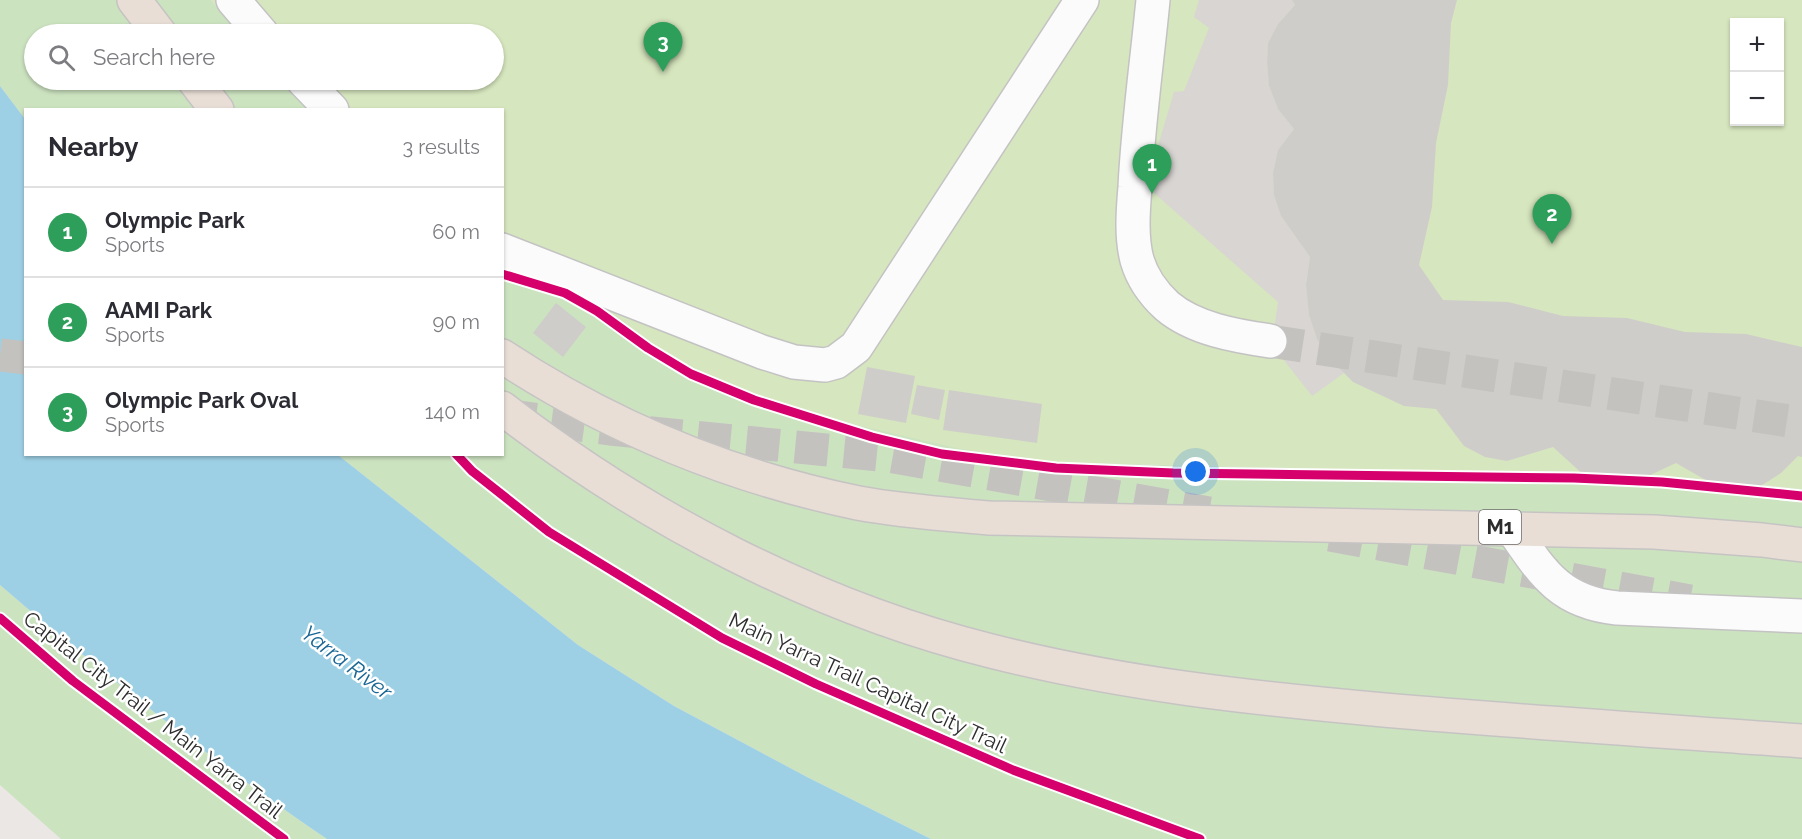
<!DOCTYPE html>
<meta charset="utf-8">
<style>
:root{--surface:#fff;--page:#f2f2f3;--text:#2b2b33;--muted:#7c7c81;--line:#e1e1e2;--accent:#d93025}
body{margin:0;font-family:Raleway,sans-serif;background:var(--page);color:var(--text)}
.controls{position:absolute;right:18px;top:18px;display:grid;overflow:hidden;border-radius:0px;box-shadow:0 2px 4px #0004}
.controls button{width:54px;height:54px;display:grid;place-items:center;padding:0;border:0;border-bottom:2px solid var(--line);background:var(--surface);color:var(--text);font:30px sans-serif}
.you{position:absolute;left:1196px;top:472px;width:21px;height:21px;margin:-15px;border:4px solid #fff;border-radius:50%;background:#1a73e8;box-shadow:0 0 0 9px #1a73e833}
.badge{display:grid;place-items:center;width:39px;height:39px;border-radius:50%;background:var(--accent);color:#fff;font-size:20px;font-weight:700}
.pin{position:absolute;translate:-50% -50px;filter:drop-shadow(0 2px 3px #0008)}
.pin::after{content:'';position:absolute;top:32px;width:21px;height:18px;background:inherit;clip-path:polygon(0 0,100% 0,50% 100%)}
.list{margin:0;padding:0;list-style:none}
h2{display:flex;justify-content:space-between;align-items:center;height:78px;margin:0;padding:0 24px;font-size:26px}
h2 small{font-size:20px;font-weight:400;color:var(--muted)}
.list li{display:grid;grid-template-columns:39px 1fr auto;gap:18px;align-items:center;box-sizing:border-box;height:90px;padding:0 24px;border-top:2px solid var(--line)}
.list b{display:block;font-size:22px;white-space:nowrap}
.list p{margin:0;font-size:20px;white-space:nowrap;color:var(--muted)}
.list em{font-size:20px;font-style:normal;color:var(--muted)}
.icon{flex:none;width:33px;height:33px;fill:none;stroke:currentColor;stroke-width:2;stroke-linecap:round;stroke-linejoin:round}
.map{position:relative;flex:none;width:1802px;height:839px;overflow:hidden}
.search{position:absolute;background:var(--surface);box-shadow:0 2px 4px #0004;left:24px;top:24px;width:480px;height:66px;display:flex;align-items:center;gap:15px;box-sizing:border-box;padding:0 21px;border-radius:33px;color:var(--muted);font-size:22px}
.panel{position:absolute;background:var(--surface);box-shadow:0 2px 4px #0004;left:24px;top:108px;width:480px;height:348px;border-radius:0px}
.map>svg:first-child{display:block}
</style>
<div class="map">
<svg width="1802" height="839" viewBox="0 0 1802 839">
<rect width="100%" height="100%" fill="#eae7e4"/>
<g fill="#cce3c0">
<polygon points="0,0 211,0 239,34 34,34 34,80 280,80 307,109 26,110 25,119 0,86"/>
<polygon points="503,266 582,298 687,368 800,412 1041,462 1662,477 1802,489 1802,839 931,839 807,777 674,706 578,645 338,455 502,454"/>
<path d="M0,585C104,674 213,762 327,839H61L0,785Z"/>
</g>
<path fill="#d6e6be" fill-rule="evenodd" d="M211,0H1802V489L1761,485L1740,489L1716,486L1705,481L1647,477L1631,484H1611L1583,475L1041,462L956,448L800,412L687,368L582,298L503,266L502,110L307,109L280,80H494V34H239ZM1734,22H1780V122H1734Z"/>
<polygon fill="#d8d5d2" points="1199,0 1292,0 1295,5 1278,24 1268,43 1267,63 1269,86 1278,109 1294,129 1278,150 1273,173 1274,195 1281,216 1310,257 1306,285 1309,315 1317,339 1344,373 1312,396 1272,345 1278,302 1146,186 1174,92 1184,91 1209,28 1194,17"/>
<path fill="#9ed0e5" d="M0,86L25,119L26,454L338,455L578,645L674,706L807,777L931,839H327C213,762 104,674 0,585Z"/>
<g fill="#cfcdca">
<polygon points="1292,0 1457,0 1451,23 1448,85 1436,143 1432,207 1419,265 1443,300 1508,302 1563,316 1627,318 1685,332 1746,334 1802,347 1802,457 1798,456 1781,473 1759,487 1740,489 1716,486 1676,463 1631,484 1611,484 1587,478 1553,447 1507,461 1485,457 1464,446 1436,409 1404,406 1353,382 1332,361 1317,339 1309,315 1306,285 1310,257 1281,216 1274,195 1273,173 1278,150 1294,129 1278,109 1269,86 1267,63 1268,43 1278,24 1295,5"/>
<polygon points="556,303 586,327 563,357 533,333"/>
<polygon points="867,367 915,376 906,423 858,414"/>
<polygon points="917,385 945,390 939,420 911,414"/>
<polygon points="949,390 1042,404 1037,443 943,430"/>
</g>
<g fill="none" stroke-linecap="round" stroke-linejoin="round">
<polyline stroke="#c4c2bf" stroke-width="33" stroke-dasharray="33 16" stroke-linecap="butt" points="1270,341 1802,423"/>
<g stroke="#c4c2bf" stroke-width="33" stroke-dasharray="33 16" stroke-linecap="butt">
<polyline points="0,355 26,358"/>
<polyline points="503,415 610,429 889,456 1209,513"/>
<polyline points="1330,535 1690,601"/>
</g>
<defs>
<g id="minor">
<polyline points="233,0 262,34"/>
<path d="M1153,0C1147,62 1138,125 1135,187C1133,211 1131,237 1137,260C1142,277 1154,294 1167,306C1194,329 1236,336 1270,341"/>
<polyline points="303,80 332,110"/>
<polyline points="502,250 762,352 794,362 825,365 836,362 856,347 1082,0"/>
<path d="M1511,527C1542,572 1559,602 1617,608L1802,616"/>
</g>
<g id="highway">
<polyline points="134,0 160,34"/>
<polyline points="194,80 217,110"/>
<path d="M502,356C610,427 732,477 858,503C901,511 946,514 989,518L1654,532L1762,540L1802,545"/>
<path d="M502,408C644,518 817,608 991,651C1121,684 1251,698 1384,710C1523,722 1663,731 1802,741"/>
</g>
</defs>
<use href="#minor" stroke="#c4c3c3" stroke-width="36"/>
<use href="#highway" stroke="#c6c4c3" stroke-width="36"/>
<use href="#minor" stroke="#fcfbfb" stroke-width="33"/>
<use href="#highway" stroke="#e8ded6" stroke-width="33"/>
<defs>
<g id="cycleway">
<polyline points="502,274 565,293 597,311 648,348 691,374 754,400 872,437 942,454 1056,468 1173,473 1574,478 1662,482 1802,496"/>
<polyline points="456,454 472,471 549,532 722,638 816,684 1013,770 1200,839"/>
<polyline points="0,618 73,681 284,839"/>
</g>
</defs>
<use href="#cycleway" stroke="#fff" stroke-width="13"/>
<use href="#cycleway" stroke="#d6006c" stroke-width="9"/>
</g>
<g text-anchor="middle" stroke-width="5" stroke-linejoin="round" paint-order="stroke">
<rect fill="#fff" stroke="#6c6c6c" stroke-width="1.5" x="1479" y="510" width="42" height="34" rx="4.5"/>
<g font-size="20" font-weight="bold" fill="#2d2d2d">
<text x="1500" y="534">M1</text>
</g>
<g font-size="21" fill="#2d2d2d" stroke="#fff">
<text transform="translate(868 683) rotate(25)" y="7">Main Yarra Trail Capital City Trail</text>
<text transform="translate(153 715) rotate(38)" y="7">Capital City Trail / Main Yarra Trail</text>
</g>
<g font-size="22" font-style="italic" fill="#196695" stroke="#fff">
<text transform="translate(347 662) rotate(37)" y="8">Yarra River</text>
</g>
</g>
</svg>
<div class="controls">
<button>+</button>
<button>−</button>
</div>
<div class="you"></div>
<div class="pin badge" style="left:1152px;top:194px;background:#2e9e5b">1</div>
<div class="pin badge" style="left:1552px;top:244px;background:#2e9e5b">2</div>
<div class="pin badge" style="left:663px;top:72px;background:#2e9e5b">3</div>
<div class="search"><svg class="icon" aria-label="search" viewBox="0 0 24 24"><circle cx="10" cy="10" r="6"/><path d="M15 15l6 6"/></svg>Search here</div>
<section class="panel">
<h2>Nearby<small>3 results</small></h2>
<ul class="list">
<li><span class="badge" style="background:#2e9e5b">1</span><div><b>Olympic Park</b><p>Sports</p></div><em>60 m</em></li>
<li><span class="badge" style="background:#2e9e5b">2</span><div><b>AAMI Park</b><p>Sports</p></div><em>90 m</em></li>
<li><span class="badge" style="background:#2e9e5b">3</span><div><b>Olympic Park Oval</b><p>Sports</p></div><em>140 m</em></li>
</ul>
</section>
</div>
